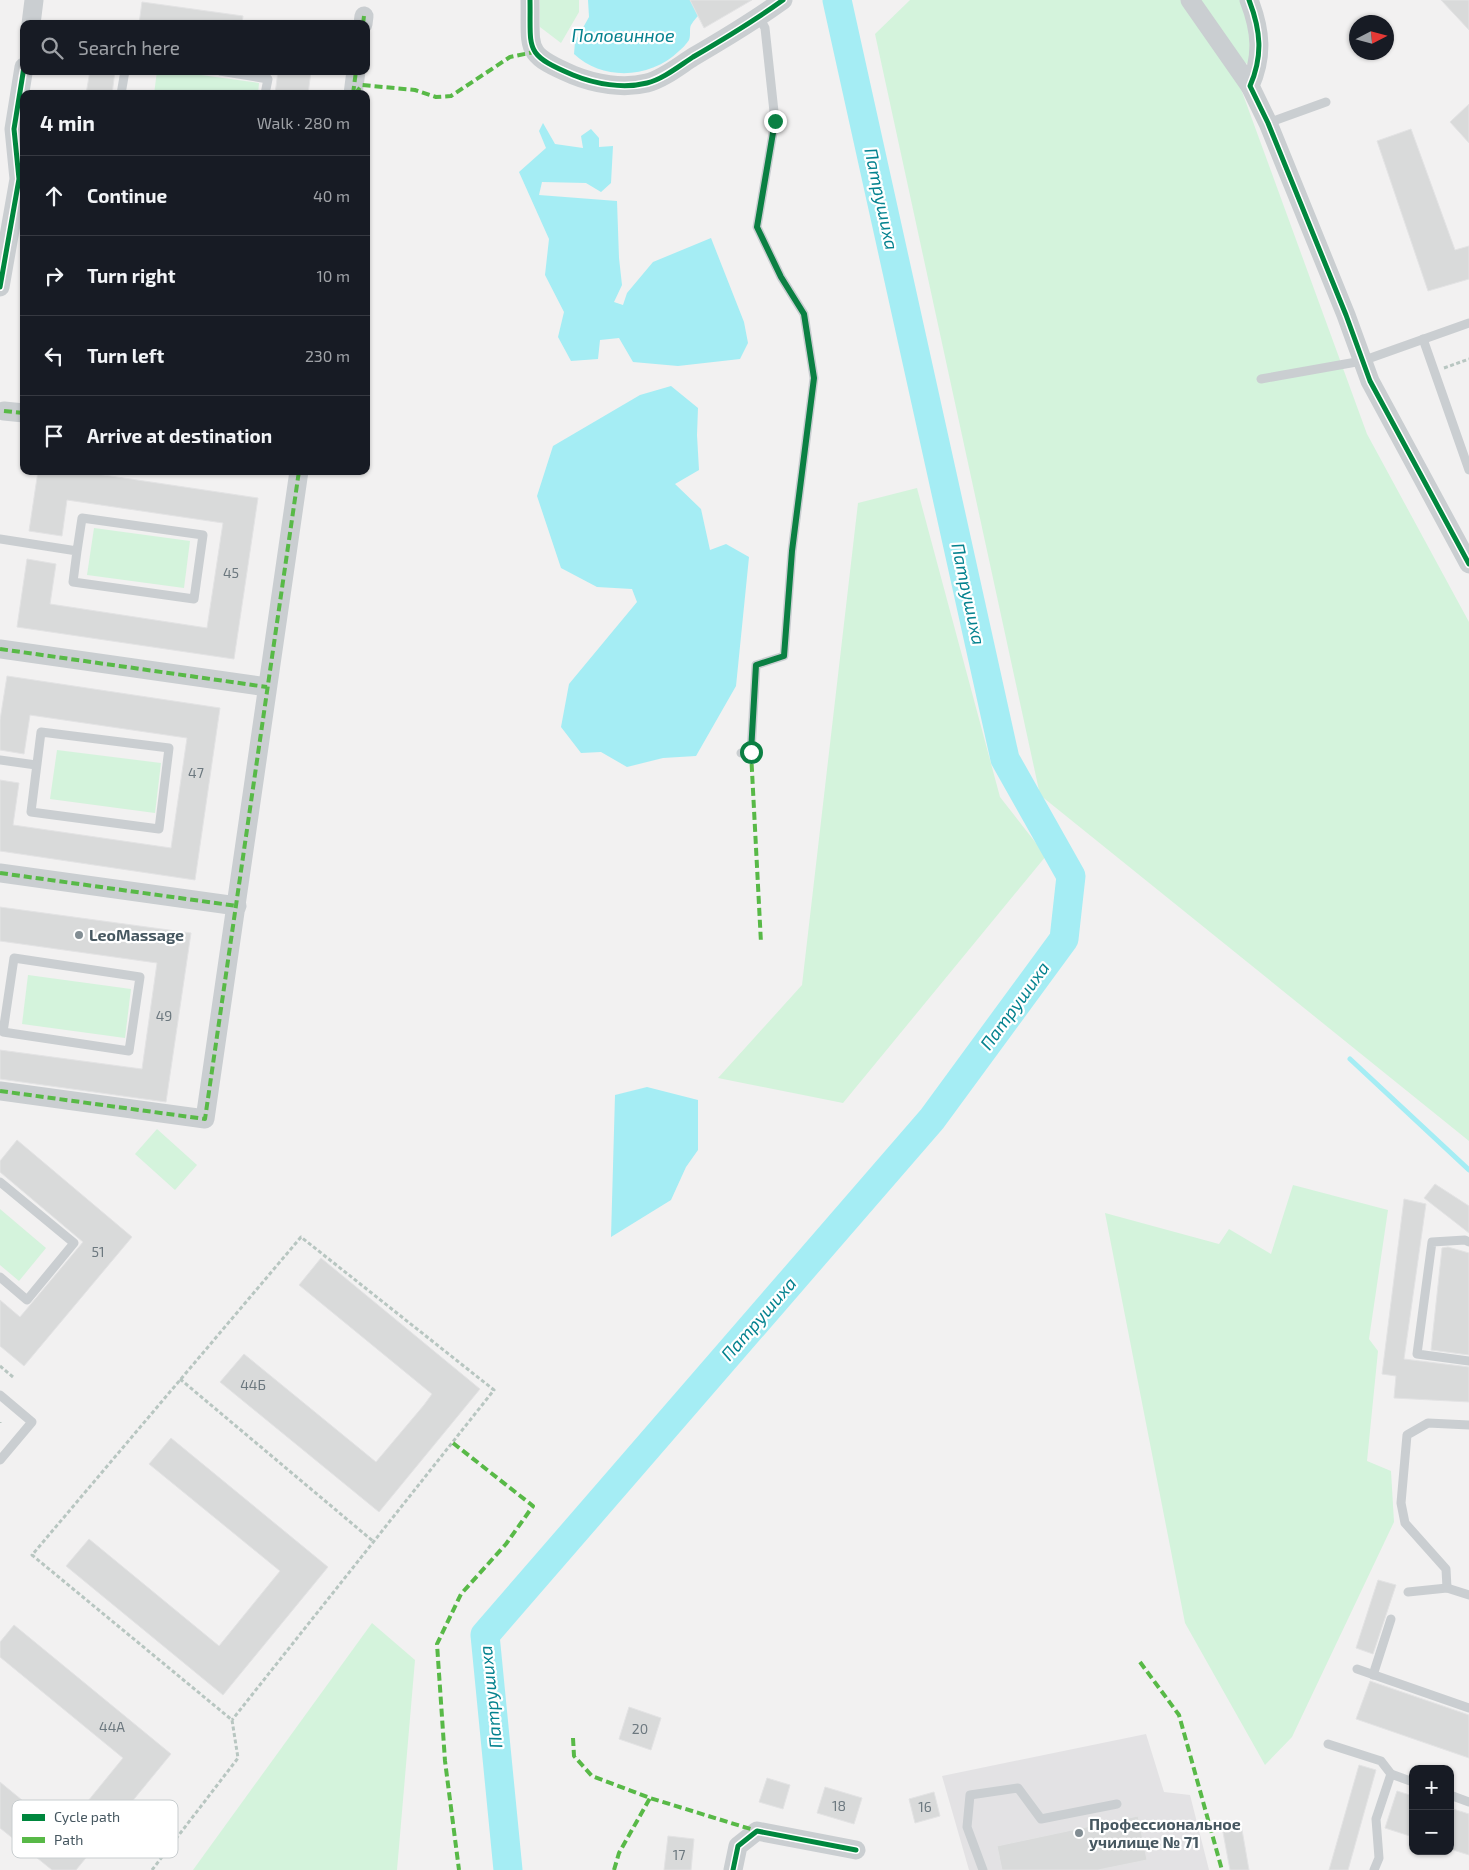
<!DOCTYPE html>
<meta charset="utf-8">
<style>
:root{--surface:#171b24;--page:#242831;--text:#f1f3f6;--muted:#9ea1a6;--line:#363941}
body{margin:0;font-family:"Exo 2",sans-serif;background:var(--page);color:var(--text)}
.controls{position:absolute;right:15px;bottom:15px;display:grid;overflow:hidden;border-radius:10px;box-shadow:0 1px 4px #0004}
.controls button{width:45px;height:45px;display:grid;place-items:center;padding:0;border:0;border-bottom:1px solid var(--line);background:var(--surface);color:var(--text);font:25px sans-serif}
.compass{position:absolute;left:1349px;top:15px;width:45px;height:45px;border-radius:50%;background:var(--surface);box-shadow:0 1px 4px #0004;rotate:84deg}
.stop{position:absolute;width:15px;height:15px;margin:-11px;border:4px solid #0b8043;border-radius:50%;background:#fff}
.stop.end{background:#0b8043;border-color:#fff;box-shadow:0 1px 5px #0008}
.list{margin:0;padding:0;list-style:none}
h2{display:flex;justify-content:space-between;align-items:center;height:65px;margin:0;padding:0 20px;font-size:21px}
h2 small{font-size:16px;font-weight:400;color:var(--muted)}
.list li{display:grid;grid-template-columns:32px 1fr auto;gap:15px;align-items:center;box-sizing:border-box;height:80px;padding:0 20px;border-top:1px solid var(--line)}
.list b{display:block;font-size:19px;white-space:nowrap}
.list em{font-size:16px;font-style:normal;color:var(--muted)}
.icon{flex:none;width:28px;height:28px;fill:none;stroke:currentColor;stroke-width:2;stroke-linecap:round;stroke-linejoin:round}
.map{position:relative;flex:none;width:1469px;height:1870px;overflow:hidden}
.search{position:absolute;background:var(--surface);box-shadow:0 1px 4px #0004;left:20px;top:20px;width:350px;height:55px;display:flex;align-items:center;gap:12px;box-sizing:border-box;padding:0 18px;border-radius:10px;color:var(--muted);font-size:19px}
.panel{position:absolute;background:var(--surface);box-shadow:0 1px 4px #0004;left:20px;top:90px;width:350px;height:385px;border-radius:10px}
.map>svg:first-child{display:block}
</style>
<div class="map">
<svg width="1469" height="1870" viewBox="0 0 1469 1870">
<rect width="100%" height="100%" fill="#f2f1f1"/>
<polygon fill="#e3e2e4" points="1146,1734 1164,1792 1190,1795 1209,1870 969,1870 942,1776"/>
<g fill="#d4f3dc">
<polygon points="540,0 579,0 579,12 561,43 540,27"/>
<polygon points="910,0 1181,0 1237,78 1367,434 1469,622 1469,1141 1040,795 875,34"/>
<polygon points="1196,0 1243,0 1254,29 1249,65 1237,58"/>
<polygon points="157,71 172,71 259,83 258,94 154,94"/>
<polygon points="917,488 1000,797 1046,856 843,1103 718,1078 802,985 858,503"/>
<polygon points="94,528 190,541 184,588 87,575"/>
<polygon points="57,750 161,763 155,813 50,799"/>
<polygon points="28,975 131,989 125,1038 22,1024"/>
<polygon points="157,1129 197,1165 175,1190 135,1154"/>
<polygon points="1293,1185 1388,1210 1369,1339 1378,1351 1367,1461 1391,1471 1394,1522 1292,1737 1265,1765 1185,1623 1105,1213 1219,1244 1229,1229 1271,1254"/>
<polygon points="0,1209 46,1248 19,1281 0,1265"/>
<polygon points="372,1623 415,1660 397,1870 193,1870"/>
</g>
<g fill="#a5edf4">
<path d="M588,0H716C708,7 697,15 691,25C689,29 691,35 689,40C687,43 682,49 679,51C650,79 603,81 574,54L575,42L589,17Z"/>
<polygon points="543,123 555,144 583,148 581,136 591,129 599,138 599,147 613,146 611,183 601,192 586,183 542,182 539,195 617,201 619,258 622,285 614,302 623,305 627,293 653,262 711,238 744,322 748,343 740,359 678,366 633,362 619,338 600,340 598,359 571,361 558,337 564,312 545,275 549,239 519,172 546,148 539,131"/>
<polygon points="671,386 698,408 697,435 699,470 675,484 701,509 710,550 726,544 749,557 736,686 696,756 663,758 627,767 601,752 581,753 561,727 569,684 637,602 632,589 597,587 561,568 537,496 553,446 640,395"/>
<polygon points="647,1087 698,1100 698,1150 686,1167 671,1200 611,1237 615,1095"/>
</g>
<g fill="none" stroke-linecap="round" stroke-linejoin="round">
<polyline stroke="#a5edf4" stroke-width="5" points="1350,1059 1469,1170"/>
<polyline stroke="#a5edf4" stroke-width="29" points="508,1870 485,1635 932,1119 1064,939 1071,876 1005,759 837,0"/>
</g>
<g fill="#d9dada" stroke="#e3e3e4">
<polygon points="690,0 752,0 704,28"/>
<polygon points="1441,0 1469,0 1469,30"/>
<polygon points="142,2 243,16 242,24 139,24"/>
<polygon points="90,71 115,71 112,94 86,94"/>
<polygon points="278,71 311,71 308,94 275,94"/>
<polygon points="1469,104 1469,143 1450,122"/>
<polygon points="1411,129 1455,250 1469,246 1469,279 1428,291 1377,141"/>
<polygon points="38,471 77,471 258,498 234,659 17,627 27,559 56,564 50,604 207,628 223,523 67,500 62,536 29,531"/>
<polygon points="7,676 220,708 195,880 0,851 0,780 19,783 13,825 171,848 187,738 30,715 24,754 0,750 0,720"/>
<polygon points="0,907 191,933 166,1102 0,1079 0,1050 142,1069 157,963 0,941"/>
<polygon points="17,1140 132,1237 24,1366 0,1346 0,1300 20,1317 83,1242 0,1172 0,1161"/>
<polygon points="1435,1184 1469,1206 1469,1233 1424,1198"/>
<polygon points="1404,1199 1426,1204 1404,1359 1469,1367 1469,1402 1394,1398 1396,1376 1382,1374"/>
<polygon points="1448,1247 1469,1253 1469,1355 1431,1350 1442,1248"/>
<polygon points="321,1258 480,1389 379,1512 220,1382 244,1354 376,1462 424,1405 432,1394 299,1285"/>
<polygon points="171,1438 328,1567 223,1695 66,1566 89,1539 219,1646 280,1571 149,1464"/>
<polygon points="1378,1580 1396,1585 1373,1654 1356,1648"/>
<polygon points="14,1625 171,1754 76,1870 52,1870 0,1828 0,1782 62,1833 123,1758 0,1657 0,1642"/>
<polygon points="1370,1681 1469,1715 1469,1758 1356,1719"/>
<polygon points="629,1707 661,1718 651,1750 619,1739"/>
<polygon points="1359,1765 1376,1770 1348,1870 1329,1870"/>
<polygon points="767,1778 790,1785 783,1809 759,1802"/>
<polygon points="825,1787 862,1798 854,1824 817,1813"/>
<polygon points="1397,1791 1413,1796 1413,1837 1385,1828"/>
<polygon points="934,1792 940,1816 915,1823 909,1799"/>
<polygon points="1450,1808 1469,1814 1469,1855 1450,1849"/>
<polygon points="1138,1816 1147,1860 1098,1870 1002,1870 997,1846"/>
<polygon points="1241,1824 1249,1870 1230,1870 1222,1827"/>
<polygon points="668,1836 694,1839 691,1870 664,1870"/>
</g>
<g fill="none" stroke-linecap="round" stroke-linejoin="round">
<g stroke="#b8c6c1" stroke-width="3" stroke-dasharray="4 2.5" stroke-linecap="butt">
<polyline points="1444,368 1469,359"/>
<polyline points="0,1366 13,1377"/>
<polyline points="180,1379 374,1542"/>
<polyline points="0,1422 0,1423"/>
<polyline points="152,1870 238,1758 232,1720 32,1555 301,1237 494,1390 232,1720"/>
</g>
<g stroke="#caced1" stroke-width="9">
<polyline points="220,71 268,79 265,94"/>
<polyline points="121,94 125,71"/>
<polyline points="1268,123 1326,102"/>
<polyline points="1423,339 1469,470"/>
<polyline points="1261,379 1362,361 1469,323"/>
<polyline points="0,539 77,551 73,582 194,599 203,535 82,518 77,551"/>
<polygon points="41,732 169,748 159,829 31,812"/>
<polyline points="741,753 751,752 756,665 784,656 792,551 814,378 804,314 781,277 757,227 775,121 765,28 759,17"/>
<polyline points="0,760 36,765"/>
<polygon points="14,958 140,977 129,1051 3,1032"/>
<polyline points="0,1182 74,1243 27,1300 0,1277"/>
<polyline points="1469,1242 1465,1240 1432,1242 1417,1354 1469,1361"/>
<polyline points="0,1395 32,1422 0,1460"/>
<polyline points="1447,1588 1446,1569 1405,1523 1401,1503 1407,1435 1428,1423 1469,1425"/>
<polyline points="1408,1592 1447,1588 1469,1595"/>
<polyline points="1357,1669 1469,1708"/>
<polyline points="1373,1675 1391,1619"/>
<polyline points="1328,1744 1381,1761 1391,1774 1413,1782"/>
<polyline points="1450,1795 1469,1802"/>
<polyline points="983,1870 967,1827 970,1795 1018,1788 1041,1819 1117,1804"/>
<polyline points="1374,1870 1379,1858 1376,1819 1391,1774"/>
</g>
<g stroke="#caced1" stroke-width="19">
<path d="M530,0C531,50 523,54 573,75C595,84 623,89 647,83C663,79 679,66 693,57C724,39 754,21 783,0"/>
<polyline points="1190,0 1250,86"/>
<path d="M1249,0C1261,31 1263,56 1250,86L1268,123L1346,315L1370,381L1469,564"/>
<polyline points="31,24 34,0"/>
<polyline points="363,24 364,16"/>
<polyline points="353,94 356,71"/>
<polyline points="0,287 19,179 14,129 24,67"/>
<polyline points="4,411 24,413"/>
<polyline points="0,649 267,687"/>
<polyline points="0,873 237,906"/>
<polyline points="0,1091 205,1119 299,471"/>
<polyline points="733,1870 738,1846 757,1831 856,1850"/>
</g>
<g stroke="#58b947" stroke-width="4" stroke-dasharray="8 4" stroke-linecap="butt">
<polyline points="363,24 364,16"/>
<polyline points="353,94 356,71"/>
<polyline points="355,94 362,85 415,90 436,97 451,96 510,57 534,52"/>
<polyline points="4,411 24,413"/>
<polyline points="0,649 267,687"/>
<polyline points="751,752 761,943"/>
<polyline points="0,873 237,906"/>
<polyline points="0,1091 205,1119 299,471"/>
<polyline points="453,1443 533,1506 506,1544 461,1594 437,1644 445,1761 459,1870"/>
<polyline points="1140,1662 1179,1715 1222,1870"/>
<polyline points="573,1738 574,1756 592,1776 650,1798 757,1831"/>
<polyline points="614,1870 619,1853 650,1798"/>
</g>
<defs>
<g id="cycleway">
<path d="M530,0C531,50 523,54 573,75C595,84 623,89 647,83C663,79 679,66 693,57C724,39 754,21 783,0"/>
<path d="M1249,0C1261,31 1263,56 1250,86L1268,123L1346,315L1370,381L1469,564"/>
<polyline points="0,287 19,179 14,129 24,67"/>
<polyline points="733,1870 738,1846 757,1831 856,1850"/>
</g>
</defs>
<use href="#cycleway" stroke="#fff" stroke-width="8"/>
<use href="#cycleway" stroke="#00873e" stroke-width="5"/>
</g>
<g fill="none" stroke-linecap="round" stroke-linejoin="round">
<polyline stroke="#0b8043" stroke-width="6" points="751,752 756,665 784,656 792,551 814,378 804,314 781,277 757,227 775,121"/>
</g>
<g fill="#828d93" stroke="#fff" stroke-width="2">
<circle cx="79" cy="935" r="5"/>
<circle cx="1079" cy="1833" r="5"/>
</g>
<g text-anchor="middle" stroke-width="4.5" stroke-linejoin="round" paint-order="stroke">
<g font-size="14" fill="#6c787f">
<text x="231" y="578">45</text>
<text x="196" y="778">47</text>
<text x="164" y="1021">49</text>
<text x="98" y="1257">51</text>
<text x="253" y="1390">44Б</text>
<text x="112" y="1732">44А</text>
<text x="640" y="1734">20</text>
<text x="839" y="1811">18</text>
<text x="925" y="1812">16</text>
<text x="679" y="1860">17</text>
</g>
<g font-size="16" font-weight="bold" fill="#465760" stroke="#fff" text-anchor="start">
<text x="89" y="941">LeoMassage</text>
<text x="1089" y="1830">Профессиональное<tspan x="1089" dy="18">училище № 71</tspan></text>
</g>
<g font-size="18" font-style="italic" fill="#04828f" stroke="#fff">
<text x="623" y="42">Половинное</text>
<text transform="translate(881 199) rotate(78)" y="6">Патрушиха</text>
<text transform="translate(968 594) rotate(78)" y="6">Патрушиха</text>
<text transform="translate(1015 1006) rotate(-54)" y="6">Патрушиха</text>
<text transform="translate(759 1319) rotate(-49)" y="6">Патрушиха</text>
<text transform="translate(491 1697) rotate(-96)" y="6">Патрушиха</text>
</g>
</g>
<rect x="12" y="1800" width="166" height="58" rx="8" fill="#fff" stroke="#c8cdcf" stroke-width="1"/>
<rect x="22" y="1814" width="23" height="7" fill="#00873e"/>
<rect x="22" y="1837" width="23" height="6" fill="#58b947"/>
<g font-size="14" fill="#465760">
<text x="54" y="1822">Cycle path</text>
<text x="54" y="1845">Path</text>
</g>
</svg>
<div class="controls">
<button>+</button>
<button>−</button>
</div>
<svg class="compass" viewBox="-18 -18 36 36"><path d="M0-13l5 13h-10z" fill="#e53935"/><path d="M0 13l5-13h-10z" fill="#9ea1a6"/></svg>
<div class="stop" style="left:751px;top:752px"></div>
<div class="stop end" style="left:775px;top:121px"></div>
<div class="search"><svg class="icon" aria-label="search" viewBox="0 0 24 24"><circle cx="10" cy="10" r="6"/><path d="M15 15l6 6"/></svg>Search here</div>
<section class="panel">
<h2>4 min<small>Walk · 280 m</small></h2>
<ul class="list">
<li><svg class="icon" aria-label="ahead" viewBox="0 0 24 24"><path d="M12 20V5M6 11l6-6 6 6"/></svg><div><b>Continue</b></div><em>40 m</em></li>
<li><svg class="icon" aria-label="right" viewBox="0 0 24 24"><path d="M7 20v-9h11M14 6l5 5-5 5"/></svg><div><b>Turn right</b></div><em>10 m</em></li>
<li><svg class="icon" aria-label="left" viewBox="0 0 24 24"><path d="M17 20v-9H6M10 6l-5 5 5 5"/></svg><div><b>Turn left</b></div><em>230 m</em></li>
<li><svg class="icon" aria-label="arrive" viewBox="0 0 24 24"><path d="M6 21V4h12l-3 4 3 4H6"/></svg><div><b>Arrive at destination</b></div></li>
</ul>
</section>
</div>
